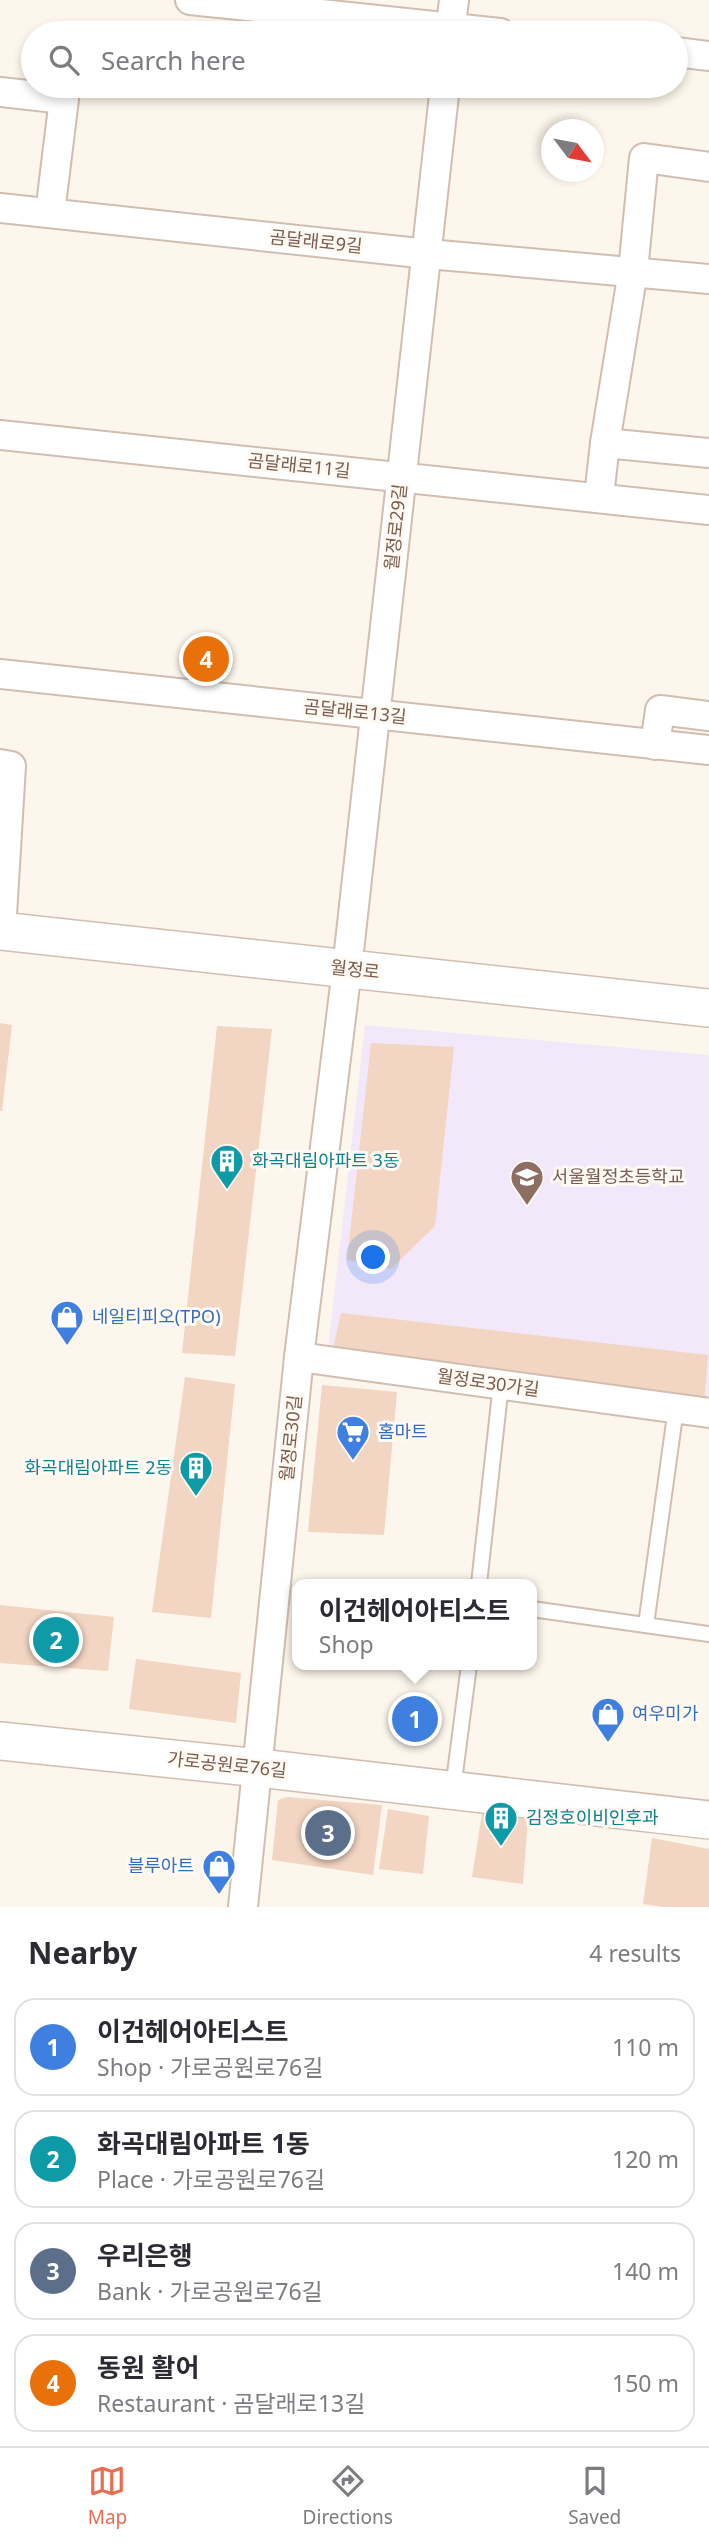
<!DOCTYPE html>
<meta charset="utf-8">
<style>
:root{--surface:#fff;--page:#f2f2f3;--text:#2b2b33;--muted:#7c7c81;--line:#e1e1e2;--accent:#e76f51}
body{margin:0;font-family:"Noto Sans","Noto Sans KR",sans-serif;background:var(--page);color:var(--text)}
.compass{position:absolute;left:541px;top:119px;width:63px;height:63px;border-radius:50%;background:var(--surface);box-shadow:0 4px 10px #0003;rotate:122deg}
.you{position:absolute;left:374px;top:1258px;width:24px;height:24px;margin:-18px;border:5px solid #fff;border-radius:50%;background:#1a73e8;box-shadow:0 0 0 10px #1a73e833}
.badge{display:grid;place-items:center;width:46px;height:46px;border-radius:50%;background:var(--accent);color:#fff;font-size:23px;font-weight:700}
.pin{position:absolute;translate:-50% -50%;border:4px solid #fff;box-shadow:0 2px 7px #0006}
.popup{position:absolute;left:292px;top:1579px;width:245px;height:91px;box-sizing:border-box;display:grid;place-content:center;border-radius:14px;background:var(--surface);filter:drop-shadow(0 2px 5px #0005);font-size:23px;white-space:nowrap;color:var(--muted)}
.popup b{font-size:26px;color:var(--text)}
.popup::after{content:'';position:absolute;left:50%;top:100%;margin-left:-14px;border:14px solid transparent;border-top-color:var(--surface)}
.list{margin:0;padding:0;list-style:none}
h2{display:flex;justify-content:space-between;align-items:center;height:91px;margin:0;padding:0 28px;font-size:30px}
h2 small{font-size:23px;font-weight:400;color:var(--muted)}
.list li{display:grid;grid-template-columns:46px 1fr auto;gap:21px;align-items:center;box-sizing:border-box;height:98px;margin:0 14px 14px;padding:0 14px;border:2px solid var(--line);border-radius:21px}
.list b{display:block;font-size:26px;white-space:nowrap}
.list p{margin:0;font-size:23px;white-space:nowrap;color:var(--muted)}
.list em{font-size:23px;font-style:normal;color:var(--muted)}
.icon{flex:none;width:38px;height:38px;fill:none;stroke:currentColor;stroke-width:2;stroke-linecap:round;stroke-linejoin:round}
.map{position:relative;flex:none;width:709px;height:1907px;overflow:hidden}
.search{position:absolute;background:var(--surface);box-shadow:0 4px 10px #0003;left:21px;right:21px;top:21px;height:77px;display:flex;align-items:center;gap:18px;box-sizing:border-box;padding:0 24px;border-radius:38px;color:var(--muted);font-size:26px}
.sheet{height:539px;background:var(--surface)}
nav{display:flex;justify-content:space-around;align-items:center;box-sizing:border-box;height:98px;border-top:2px solid var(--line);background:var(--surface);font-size:19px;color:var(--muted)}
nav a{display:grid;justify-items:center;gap:4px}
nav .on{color:var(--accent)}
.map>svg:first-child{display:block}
</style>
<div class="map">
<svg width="709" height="1907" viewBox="0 0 709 1907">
<rect width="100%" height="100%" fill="#fdf6ec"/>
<polygon fill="#f3e8fa" points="365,1025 709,1055 709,1399 327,1358"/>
<g fill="#f3d5c3">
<polygon points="0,1023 12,1025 2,1111 0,1111"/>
<polygon points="217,1026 272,1029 235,1356 182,1353"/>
<polygon points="371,1043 454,1047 435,1226 391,1269 347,1260"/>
<polygon points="341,1313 708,1355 704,1407 331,1358"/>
<polygon points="185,1377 235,1384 211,1618 152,1612"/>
<polygon points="322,1385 397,1392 384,1535 308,1532"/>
<polygon points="0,1605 114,1617 108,1671 0,1663"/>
<polygon points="136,1659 241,1673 236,1723 129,1709"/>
<polygon points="287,1797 382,1805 373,1875 272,1860 278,1800"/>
<polygon points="388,1809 429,1816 423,1874 379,1869"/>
<polygon points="482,1813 528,1819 523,1884 472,1877"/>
<polygon points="652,1838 709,1849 709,1907 664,1907 643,1904"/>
</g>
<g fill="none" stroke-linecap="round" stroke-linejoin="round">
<defs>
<g id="service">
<polyline points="479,1584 501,1384"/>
<polyline points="532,1609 709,1634"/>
<polyline points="646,1625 676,1408"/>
<polyline points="453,1789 469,1665"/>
</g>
<g id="minor">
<polyline points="190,0 500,33"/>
<polyline points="450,33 454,0"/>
<polyline points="676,52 709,56"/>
<polyline points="0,92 64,99 50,213"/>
<polyline points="0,208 428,254 709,279"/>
<polyline points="0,435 709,510"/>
<polyline points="605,443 633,271 644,158 709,167"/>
<polyline points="599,497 605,443 709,453"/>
<polyline points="0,674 709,750"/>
<polyline points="655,745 660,710 709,716"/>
<polyline points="0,764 11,766 1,931"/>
<polyline points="299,1357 709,1413"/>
<polyline points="243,1907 299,1357 347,969 445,86"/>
</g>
<g id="tertiary">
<polyline points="0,931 709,1008"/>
<polyline points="0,1741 259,1768 709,1820"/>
</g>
</defs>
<use href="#service" stroke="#d1beb0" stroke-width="18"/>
<use href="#minor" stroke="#d1beb0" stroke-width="32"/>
<use href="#tertiary" stroke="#d1beb0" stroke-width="40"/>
<use href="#service" stroke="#fff" stroke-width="14"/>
<use href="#minor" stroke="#fff" stroke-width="28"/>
<use href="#tertiary" stroke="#fff" stroke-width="37"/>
</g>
<defs>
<symbol id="building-pin" viewBox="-11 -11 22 30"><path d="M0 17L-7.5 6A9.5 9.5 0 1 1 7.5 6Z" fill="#0f9aa8" stroke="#fffaf3"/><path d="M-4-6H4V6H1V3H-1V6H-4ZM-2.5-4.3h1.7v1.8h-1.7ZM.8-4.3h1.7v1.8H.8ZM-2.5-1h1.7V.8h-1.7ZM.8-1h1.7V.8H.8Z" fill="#fff"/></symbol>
<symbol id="school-pin" viewBox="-11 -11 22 30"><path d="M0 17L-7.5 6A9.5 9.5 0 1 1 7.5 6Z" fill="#8d6e63" stroke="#fffaf3"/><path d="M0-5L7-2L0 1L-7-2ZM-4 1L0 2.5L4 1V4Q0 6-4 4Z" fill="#fff"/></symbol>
<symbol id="shop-pin" viewBox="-11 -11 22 30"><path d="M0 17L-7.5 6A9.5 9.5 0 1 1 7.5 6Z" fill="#3f7fe0" stroke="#fffaf3"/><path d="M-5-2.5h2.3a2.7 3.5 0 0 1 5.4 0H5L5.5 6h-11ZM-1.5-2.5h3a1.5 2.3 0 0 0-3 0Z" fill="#fff"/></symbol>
<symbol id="supermarket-pin" viewBox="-11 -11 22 30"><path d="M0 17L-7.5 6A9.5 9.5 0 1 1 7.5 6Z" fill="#3f7fe0" stroke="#fffaf3"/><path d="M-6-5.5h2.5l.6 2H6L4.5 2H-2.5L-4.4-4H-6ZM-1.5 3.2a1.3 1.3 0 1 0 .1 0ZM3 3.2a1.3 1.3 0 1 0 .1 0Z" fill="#fff"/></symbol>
</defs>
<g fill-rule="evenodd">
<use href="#building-pin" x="208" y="1142" width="38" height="52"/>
<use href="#school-pin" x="508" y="1158" width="38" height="52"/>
<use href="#shop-pin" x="48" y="1298" width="38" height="52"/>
<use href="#supermarket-pin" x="334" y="1413" width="38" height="52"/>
<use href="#building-pin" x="177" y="1449" width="38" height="52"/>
<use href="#shop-pin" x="589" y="1695" width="38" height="52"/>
<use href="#building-pin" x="482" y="1799" width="38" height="52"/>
<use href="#shop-pin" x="200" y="1847" width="38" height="52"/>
</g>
<g text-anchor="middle" stroke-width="6" stroke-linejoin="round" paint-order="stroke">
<g font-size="18" fill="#7a5c4d" stroke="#fffaf3">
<text transform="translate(316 242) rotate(6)" y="6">곰달래로9길</text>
<text transform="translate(299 466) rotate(6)" y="6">곰달래로11길</text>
<text transform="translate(396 527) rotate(-84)" y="6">월정로29길</text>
<text transform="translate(355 712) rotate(6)" y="6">곰달래로13길</text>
<text transform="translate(355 970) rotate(6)" y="6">월정로</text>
<text transform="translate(488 1383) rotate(8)" y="6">월정로30가길</text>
<text transform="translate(291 1438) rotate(-84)" y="6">월정로30길</text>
<text transform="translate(227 1765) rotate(6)" y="6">가로공원로76길</text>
</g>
<g font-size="18" fill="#0d838f" stroke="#fffaf3" text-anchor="start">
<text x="252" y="1167">화곡대림아파트 3동</text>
<text x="172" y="1474" text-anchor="end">화곡대림아파트 2동</text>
<text x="526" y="1824">김정호이비인후과</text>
</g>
<g font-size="18" fill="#785e54" stroke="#fffaf3" text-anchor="start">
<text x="552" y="1183">서울월정초등학교</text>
</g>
<g font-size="18" fill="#366cbe" stroke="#fffaf3" text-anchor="start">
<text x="92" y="1323">네일티피오(TPO)</text>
<text x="378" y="1438">홈마트</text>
<text x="632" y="1720">여우미가</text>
<text x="194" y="1872" text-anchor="end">블루아트</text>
</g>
</g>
</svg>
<svg class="compass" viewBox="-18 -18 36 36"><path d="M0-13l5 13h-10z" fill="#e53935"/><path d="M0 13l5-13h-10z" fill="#7c7c81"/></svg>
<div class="you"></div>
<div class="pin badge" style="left:415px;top:1719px;background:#3f7fe0">1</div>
<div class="popup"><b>이건헤어아티스트</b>Shop</div>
<div class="pin badge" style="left:56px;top:1640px;background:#0f9aa8">2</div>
<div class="pin badge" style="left:328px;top:1833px;background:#5c6f8a">3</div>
<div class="pin badge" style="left:206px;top:659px;background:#e8710a">4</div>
<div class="search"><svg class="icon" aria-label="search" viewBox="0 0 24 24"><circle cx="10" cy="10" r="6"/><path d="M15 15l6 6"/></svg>Search here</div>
</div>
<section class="sheet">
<h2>Nearby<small>4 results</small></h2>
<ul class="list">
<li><span class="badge" style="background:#3f7fe0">1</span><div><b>이건헤어아티스트</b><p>Shop · 가로공원로76길</p></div><em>110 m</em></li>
<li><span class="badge" style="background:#0f9aa8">2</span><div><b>화곡대림아파트 1동</b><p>Place · 가로공원로76길</p></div><em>120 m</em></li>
<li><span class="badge" style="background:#5c6f8a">3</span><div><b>우리은행</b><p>Bank · 가로공원로76길</p></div><em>140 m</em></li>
<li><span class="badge" style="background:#e8710a">4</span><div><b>동원 활어</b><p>Restaurant · 곰달래로13길</p></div><em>150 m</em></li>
</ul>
</section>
<nav>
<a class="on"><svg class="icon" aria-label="map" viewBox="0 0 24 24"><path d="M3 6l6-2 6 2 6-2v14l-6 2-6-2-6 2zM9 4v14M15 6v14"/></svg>Map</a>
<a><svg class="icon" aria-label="directions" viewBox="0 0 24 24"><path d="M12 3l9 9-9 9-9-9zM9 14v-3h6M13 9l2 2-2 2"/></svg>Directions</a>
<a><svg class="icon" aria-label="saved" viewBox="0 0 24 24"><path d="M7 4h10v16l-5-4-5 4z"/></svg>Saved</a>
</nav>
